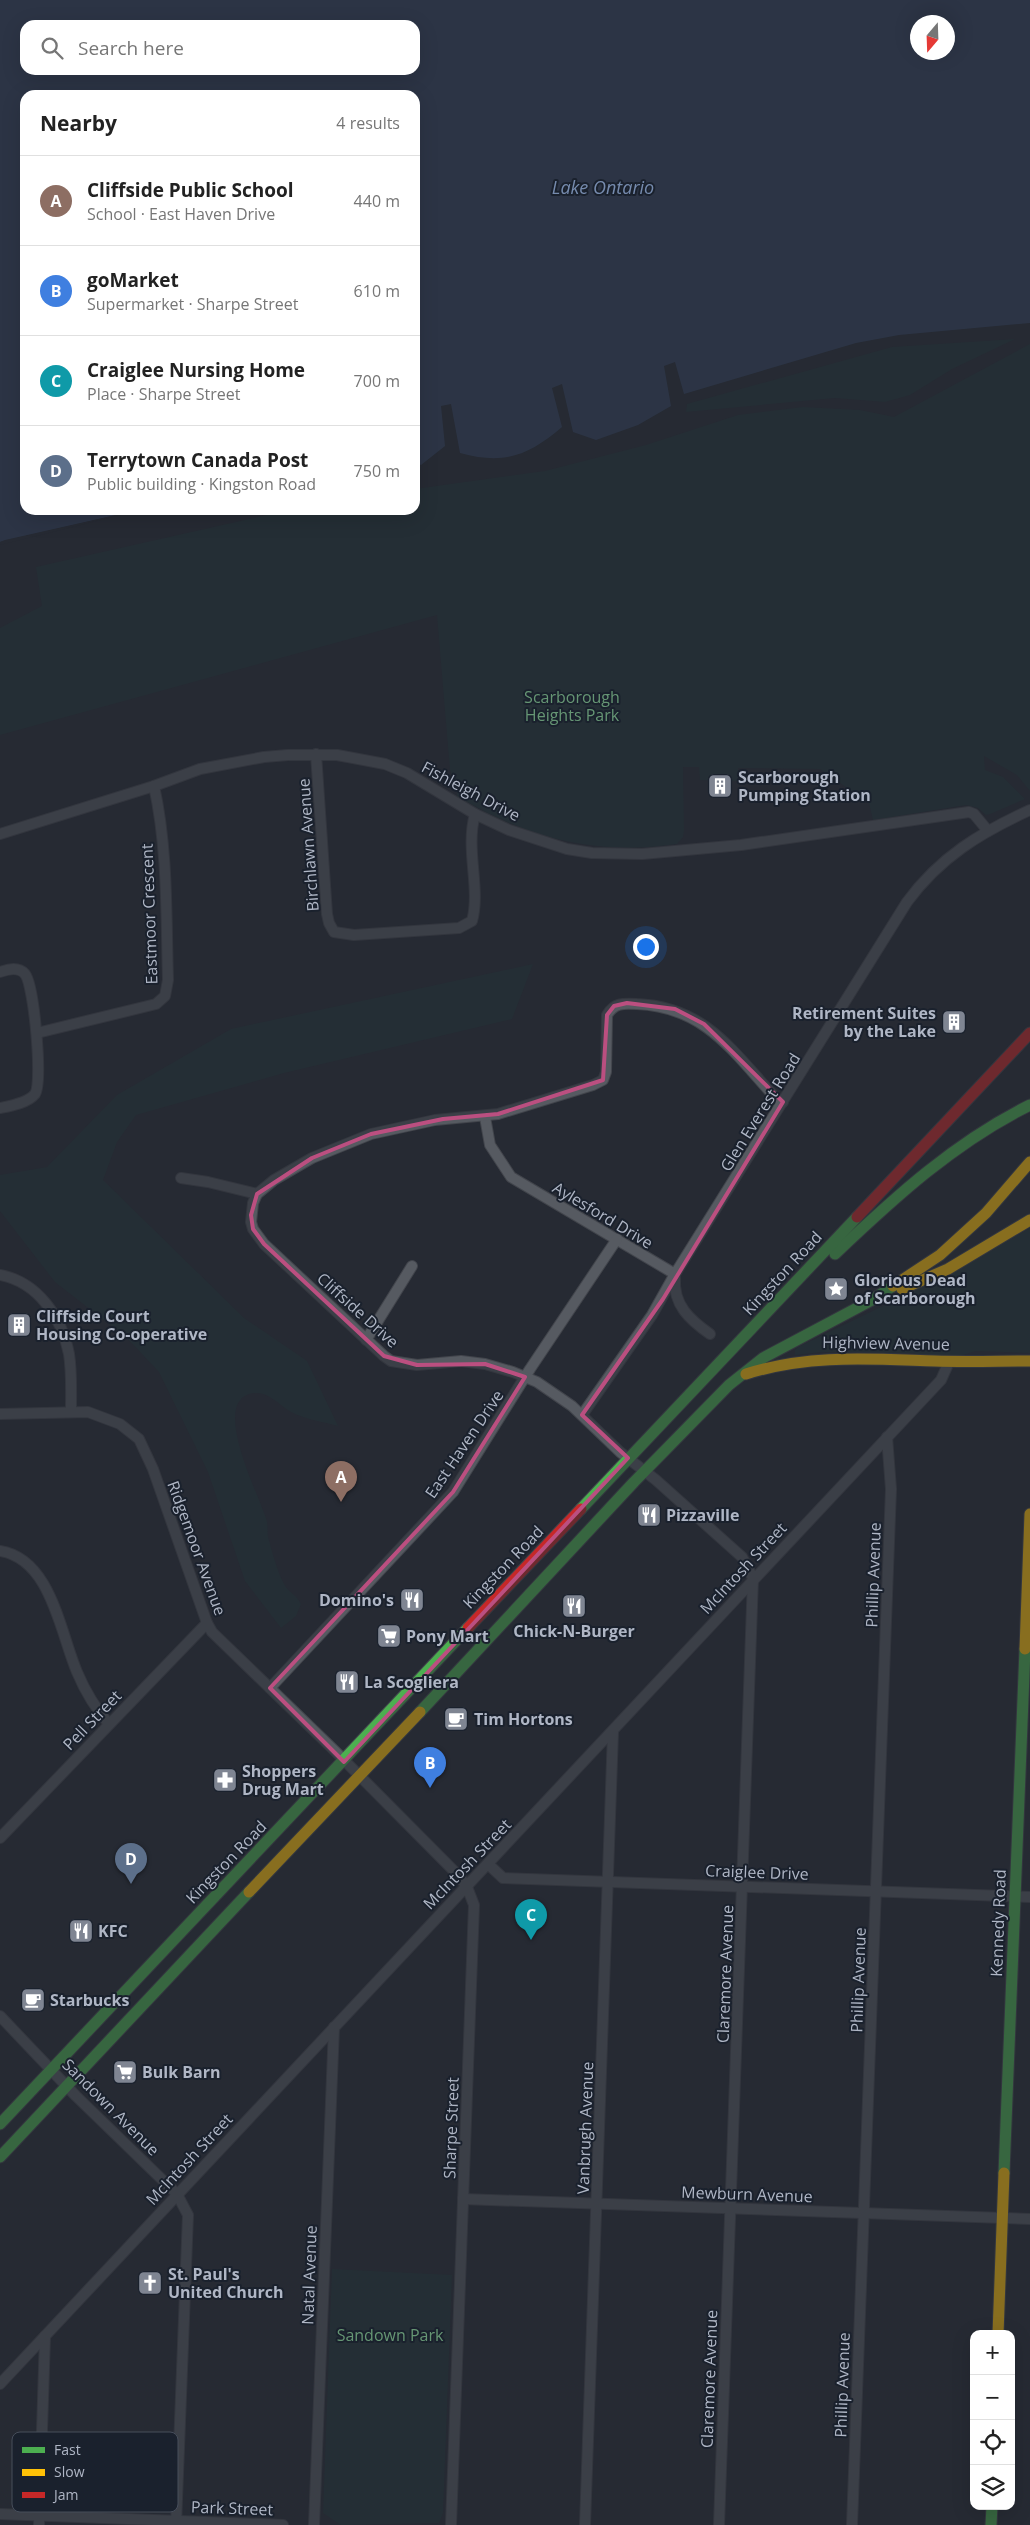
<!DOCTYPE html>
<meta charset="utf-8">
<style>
:root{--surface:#fff;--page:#f2f2f2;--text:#222;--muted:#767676;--line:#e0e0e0;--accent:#7f8592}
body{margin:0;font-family:"Open Sans",sans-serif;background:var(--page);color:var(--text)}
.controls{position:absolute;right:15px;bottom:15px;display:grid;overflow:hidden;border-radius:10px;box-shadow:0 5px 20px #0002}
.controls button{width:45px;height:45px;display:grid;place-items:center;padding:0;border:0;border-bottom:1px solid var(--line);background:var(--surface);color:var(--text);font:25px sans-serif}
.compass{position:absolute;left:910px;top:15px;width:45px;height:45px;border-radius:50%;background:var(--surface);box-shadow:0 5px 20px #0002;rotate:199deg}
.you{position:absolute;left:645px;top:946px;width:18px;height:18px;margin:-12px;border:4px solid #fff;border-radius:50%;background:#1a73e8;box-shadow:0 0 0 8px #1a73e833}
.badge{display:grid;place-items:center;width:32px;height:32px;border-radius:50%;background:var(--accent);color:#fff;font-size:16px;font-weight:700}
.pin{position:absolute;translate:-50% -41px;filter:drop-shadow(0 1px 2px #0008)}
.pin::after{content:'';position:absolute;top:26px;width:18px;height:15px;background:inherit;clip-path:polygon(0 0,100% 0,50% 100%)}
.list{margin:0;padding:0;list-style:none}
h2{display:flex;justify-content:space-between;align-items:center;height:65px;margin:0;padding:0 20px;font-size:21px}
h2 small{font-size:16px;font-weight:400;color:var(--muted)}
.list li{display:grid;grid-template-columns:32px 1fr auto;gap:15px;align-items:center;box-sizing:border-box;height:90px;padding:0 20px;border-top:1px solid var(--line)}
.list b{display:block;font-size:19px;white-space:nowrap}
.list p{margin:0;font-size:16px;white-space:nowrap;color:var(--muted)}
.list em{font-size:16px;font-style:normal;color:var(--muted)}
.icon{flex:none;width:28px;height:28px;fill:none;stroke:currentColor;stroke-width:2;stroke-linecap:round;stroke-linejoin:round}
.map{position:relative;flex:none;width:1030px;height:2525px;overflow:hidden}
.search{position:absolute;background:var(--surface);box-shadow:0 5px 20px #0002;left:20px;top:20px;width:400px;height:55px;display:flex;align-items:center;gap:12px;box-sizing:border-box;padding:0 18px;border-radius:15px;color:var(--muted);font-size:19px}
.panel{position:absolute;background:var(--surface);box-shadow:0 5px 20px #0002;left:20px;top:90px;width:400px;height:425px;border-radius:15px}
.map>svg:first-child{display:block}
</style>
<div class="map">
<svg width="1030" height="2525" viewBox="0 0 1030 2525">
<rect width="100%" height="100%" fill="#262a33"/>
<g fill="#233438">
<polygon points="1015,339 952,369 910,395 885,402 835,398 686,412 687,404 892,347"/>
<path d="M1030,344V791L1017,775L984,756L985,770L1003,777L1025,799L990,814L986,815L978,808L966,805L873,820L869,803L820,769L738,768V781L700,780L699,767H683L684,830L683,837L677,844C596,856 526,838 457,796L458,789L450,770L437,615L0,735V628L42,606L36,567L289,510H415V489L545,471L646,445L738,415L803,407L860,410L894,417Z"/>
<path d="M533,964L512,1019L284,1073L136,1115L117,1142L103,1180L244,1318L307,1361L338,1426C324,1422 304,1419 291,1412C279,1405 269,1392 255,1393C206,1397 262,1500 267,1522C268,1527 267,1532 268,1537C272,1551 277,1571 284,1584C288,1592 297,1595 301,1604L296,1616L281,1628L245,1581L208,1472L159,1372L127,1338L55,1282L0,1211V1175L47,1167L117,1095L231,1029Z"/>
<polygon points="1030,1228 1030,1353 975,1351 954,1358 925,1357 914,1353 821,1352 795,1355 795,1350 798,1347 964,1267"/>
<polygon points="332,2269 452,2275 443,2513 439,2523 341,2525 323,2513"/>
</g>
<path fill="#33425c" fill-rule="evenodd" d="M0,0H1030V323L899,335L856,343L684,394L675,362L664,366L671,406L638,425L596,440L573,432L562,384L552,388L562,427C528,456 504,465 460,453L451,404L441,406L445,446L421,465L415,462V95H25V510H138L0,542ZM918,22H948V52H918ZM25,25H415V70H25Z"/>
<polygon fill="#262a33" points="138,510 141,510 0,545 0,542 5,540"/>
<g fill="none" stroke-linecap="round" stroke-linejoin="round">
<defs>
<g id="street">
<path d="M316,754L327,914L329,923L334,932L354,935L459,928L472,921C481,888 465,850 475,814"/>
<polyline points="0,834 154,786 200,769 264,757 288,755 337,755 385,764 407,773 475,814 509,830 567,849 592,853 642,854 741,845 969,812 974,814 988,831"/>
<path d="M0,972C8,969 19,967 25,974C34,985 43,1082 35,1094C28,1103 10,1106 0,1108"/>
<path d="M37,1033L156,1004L165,996L168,980C166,916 168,849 154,786"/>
<polyline points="485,1117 490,1145 511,1177 675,1274"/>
<polyline points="181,1178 208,1182 257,1194"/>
<path d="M0,1275C38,1282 62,1318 69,1354C72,1373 71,1393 71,1412"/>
<path d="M675,1278C673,1305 690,1320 710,1334"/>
<polyline points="366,1340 412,1266"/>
<polyline points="0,1414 88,1412 120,1424 139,1439 153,1469 207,1623 212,1632 335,1751 459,1876 467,1887 474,1905 451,2525"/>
<path d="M582,1415L652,1315L675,1274L907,902C940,857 980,833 1030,810"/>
<path d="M0,1551C51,1559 60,1632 77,1672C85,1691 95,1708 109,1724"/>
<polyline points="270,1688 453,1492 530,1369 617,1239"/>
<polyline points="0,1838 207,1623"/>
<polyline points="488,1864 503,1878 1030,1897"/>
<polyline points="0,2016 76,2096 177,2194 188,2215 176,2525"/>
<polyline points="463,2199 1030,2219"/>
<polyline points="0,2384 941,1380 949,1362"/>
<polyline points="0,2514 283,2525"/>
<polyline points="39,2525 45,2336"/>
<polyline points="314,2525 334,2027"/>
<polyline points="585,2525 613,1732"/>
<path d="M719,2525L753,1578L742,1557L656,1480L620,1452L572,1406L537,1382L513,1372L485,1364L461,1361L417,1365L391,1361L384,1356L264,1244L253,1229L251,1222L253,1203L257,1194L274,1180L312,1158L371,1134L435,1120L498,1114L593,1085L603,1080L606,1072L607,1015C614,1003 623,1003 637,1004C704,1007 731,1049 773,1095L783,1102"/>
<polyline points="852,2525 891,1489 887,1437"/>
</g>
<g id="fast">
<path d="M835,1254C895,1197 955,1142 1030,1105"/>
<polyline points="581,1509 857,1217"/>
<polyline points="420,1712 634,1482 729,1385 763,1358 872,1300 893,1286"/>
<polyline points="0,2124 468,1628"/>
<polyline points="0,2157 249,1892"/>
<polyline points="1004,2173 1025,1649"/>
<polyline points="991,2525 992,2506"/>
</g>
<g id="slow">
<polyline points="893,1286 940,1255 986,1213 1030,1162"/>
<polyline points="902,1289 948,1269 1030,1220"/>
<path d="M746,1374C809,1354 870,1359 935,1361C966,1362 998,1361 1030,1361"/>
<polyline points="1025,1649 1030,1514"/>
<polyline points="249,1892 420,1712"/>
<polyline points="998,2334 1004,2173"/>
</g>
<g id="jam">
<polyline points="857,1217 1030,1033"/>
<polyline points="468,1628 581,1509"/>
</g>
</defs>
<use href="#street" stroke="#42454c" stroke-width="12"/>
<use href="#fast" stroke="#42454c" stroke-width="13"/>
<use href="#slow" stroke="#42454c" stroke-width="13"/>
<use href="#jam" stroke="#42454c" stroke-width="13"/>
<use href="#street" stroke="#565a61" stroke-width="10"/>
<use href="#fast" stroke="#4caf50" stroke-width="11"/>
<use href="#slow" stroke="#ffc107" stroke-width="11"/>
<use href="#jam" stroke="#c62828" stroke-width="11"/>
</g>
<path d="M0 0H1030V2525H0ZM627,1003L675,1009L704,1024L783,1102L663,1299L582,1415L628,1458L344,1762L270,1688L453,1492L525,1377L485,1364L417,1365L384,1356L264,1244L253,1229L251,1215L257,1194L312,1158L371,1134L443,1119L498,1114L603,1080L607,1015L614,1006Z" fill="#262a33" fill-opacity=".55" fill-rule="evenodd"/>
<path fill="none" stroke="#bb4f80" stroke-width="4" stroke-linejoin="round" d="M627,1003L675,1009L704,1024L783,1102L663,1299L582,1415L628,1458L344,1762L270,1688L453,1492L525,1377L485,1364L417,1365L384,1356L264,1244L253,1229L251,1215L257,1194L312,1158L371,1134L443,1119L498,1114L603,1080L607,1015L614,1006Z"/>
<defs>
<symbol id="building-square" viewBox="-11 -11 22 22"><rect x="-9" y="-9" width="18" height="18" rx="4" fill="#7f8592" stroke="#1a212d"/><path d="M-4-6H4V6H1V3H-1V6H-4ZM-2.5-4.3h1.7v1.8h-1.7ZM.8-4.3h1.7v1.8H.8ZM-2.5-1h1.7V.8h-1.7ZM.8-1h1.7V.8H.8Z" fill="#fff"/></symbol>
<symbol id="sight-square" viewBox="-11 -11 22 22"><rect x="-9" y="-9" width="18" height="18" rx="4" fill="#7f8592" stroke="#1a212d"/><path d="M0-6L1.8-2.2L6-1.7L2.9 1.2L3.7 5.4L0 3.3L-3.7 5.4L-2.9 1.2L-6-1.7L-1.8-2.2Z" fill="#fff"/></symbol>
<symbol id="restaurant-square" viewBox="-11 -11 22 22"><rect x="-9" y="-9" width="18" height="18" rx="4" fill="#7f8592" stroke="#1a212d"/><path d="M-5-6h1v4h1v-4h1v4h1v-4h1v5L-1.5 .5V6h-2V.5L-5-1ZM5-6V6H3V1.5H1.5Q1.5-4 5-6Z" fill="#fff"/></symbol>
<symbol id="supermarket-square" viewBox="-11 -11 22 22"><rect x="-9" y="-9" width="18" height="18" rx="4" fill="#7f8592" stroke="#1a212d"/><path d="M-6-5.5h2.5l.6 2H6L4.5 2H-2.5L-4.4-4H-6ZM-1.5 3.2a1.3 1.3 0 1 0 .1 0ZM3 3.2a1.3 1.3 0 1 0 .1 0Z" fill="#fff"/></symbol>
<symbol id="cafe-square" viewBox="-11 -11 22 22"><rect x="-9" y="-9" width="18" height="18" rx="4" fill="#7f8592" stroke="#1a212d"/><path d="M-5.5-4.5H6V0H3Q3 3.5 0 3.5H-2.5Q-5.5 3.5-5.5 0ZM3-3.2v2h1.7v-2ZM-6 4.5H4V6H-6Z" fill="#fff"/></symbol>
<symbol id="pharmacy-square" viewBox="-11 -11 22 22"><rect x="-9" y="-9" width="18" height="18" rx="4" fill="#7f8592" stroke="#1a212d"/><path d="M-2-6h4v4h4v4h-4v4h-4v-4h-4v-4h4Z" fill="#fff"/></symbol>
<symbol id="church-square" viewBox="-11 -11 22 22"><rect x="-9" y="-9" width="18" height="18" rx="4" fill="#7f8592" stroke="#1a212d"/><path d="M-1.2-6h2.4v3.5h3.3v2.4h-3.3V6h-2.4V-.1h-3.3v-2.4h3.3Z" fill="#fff"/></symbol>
</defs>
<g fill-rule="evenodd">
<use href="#building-square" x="706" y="772" width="28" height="28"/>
<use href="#building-square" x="940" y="1008" width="28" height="28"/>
<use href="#sight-square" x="822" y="1275" width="28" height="28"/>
<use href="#building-square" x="5" y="1311" width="28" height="28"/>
<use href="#restaurant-square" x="635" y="1501" width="28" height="28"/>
<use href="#restaurant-square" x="398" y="1586" width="28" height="28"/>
<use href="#restaurant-square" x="560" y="1592" width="28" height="28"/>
<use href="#supermarket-square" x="375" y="1622" width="28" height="28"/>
<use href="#restaurant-square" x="333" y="1668" width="28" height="28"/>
<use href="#cafe-square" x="442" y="1705" width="28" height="28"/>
<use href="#pharmacy-square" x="211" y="1766" width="28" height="28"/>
<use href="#restaurant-square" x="67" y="1917" width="28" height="28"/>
<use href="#cafe-square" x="19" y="1986" width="28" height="28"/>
<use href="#supermarket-square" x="111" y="2058" width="28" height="28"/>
<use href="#church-square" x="136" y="2269" width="28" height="28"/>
</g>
<g text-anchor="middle" stroke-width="4" stroke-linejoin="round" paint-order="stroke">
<g font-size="16" fill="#669674" stroke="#1a212d">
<text x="572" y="703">Scarborough<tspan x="572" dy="18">Heights Park</tspan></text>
<text x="390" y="2341">Sandown Park</text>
</g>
<g font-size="16" font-weight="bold" fill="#afb6c5" stroke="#1a212d" text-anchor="start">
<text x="738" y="783">Scarborough<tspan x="738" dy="18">Pumping Station</tspan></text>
<text x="936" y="1019" text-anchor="end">Retirement Suites<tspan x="936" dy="18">by the Lake</tspan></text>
<text x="854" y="1286">Glorious Dead<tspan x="854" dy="18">of Scarborough</tspan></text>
<text x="36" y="1322">Cliffside Court<tspan x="36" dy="18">Housing Co-operative</tspan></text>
<text x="666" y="1521">Pizzaville</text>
<text x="394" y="1606" text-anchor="end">Domino's</text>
<text x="574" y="1637" text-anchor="middle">Chick-N-Burger</text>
<text x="406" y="1642">Pony Mart</text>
<text x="364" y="1688">La Scogliera</text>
<text x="474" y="1725">Tim Hortons</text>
<text x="242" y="1777">Shoppers<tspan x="242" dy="18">Drug Mart</tspan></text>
<text x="98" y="1937">KFC</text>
<text x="50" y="2006">Starbucks</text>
<text x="142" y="2078">Bulk Barn</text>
<text x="168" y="2280">St. Paul's<tspan x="168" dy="18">United Church</tspan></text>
</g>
<g font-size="16" fill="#afb6c5" stroke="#1a212d">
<text transform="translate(471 791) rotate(28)" y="6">Fishleigh Drive</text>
<text transform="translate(308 845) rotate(-94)" y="6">Birchlawn Avenue</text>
<text transform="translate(149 914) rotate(-92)" y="6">Eastmoor Crescent</text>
<text transform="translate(760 1112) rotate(-58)" y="6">Glen Everest Road</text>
<text transform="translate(603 1215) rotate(31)" y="6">Aylesford Drive</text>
<text transform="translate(782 1273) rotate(-47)" y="6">Kingston Road</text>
<text transform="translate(358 1310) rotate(42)" y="6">Cliffside Drive</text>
<text transform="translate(886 1343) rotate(1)" y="6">Highview Avenue</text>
<text transform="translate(464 1444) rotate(-56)" y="6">East Haven Drive</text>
<text transform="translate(197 1548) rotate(70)" y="6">Ridgemoor Avenue</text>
<text transform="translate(503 1567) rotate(-46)" y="6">Kingston Road</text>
<text transform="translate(743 1568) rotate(-47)" y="6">McIntosh Street</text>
<text transform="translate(873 1575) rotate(-88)" y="6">Phillip Avenue</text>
<text transform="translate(92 1720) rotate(-46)" y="6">Pell Street</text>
<text transform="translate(226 1862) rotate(-46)" y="6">Kingston Road</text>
<text transform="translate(467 1864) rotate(-46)" y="6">McIntosh Street</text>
<text transform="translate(757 1872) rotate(2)" y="6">Craiglee Drive</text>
<text transform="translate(998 1923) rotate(-88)" y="6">Kennedy Road</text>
<text transform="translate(725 1974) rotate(-88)" y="6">Claremore Avenue</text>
<text transform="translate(858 1980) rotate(-88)" y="6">Phillip Avenue</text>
<text transform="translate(111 2107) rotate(45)" y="6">Sandown Avenue</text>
<text transform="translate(451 2128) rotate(-88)" y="6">Sharpe Street</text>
<text transform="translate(585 2128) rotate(-88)" y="6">Vanbrugh Avenue</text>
<text transform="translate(189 2159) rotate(-47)" y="6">McIntosh Street</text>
<text transform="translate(747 2194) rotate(2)" y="6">Mewburn Avenue</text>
<text transform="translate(309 2275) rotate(-88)" y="6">Natal Avenue</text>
<text transform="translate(709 2379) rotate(-88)" y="6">Claremore Avenue</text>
<text transform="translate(842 2385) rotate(-88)" y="6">Phillip Avenue</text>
<text transform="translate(232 2508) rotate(2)" y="6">Park Street</text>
</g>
<g font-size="18" font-style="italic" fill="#768bae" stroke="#1a212d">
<text x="603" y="194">Lake Ontario</text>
</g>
</g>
<rect x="12" y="2432" width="166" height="80" rx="8" fill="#1a212d" stroke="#474e5b" stroke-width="1"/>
<rect x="22" y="2447" width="23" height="6" fill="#4caf50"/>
<rect x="22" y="2469" width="23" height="7" fill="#ffc107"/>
<rect x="22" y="2492" width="23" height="6" fill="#c62828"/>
<g font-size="14" fill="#afb6c5">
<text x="54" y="2455">Fast</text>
<text x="54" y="2477">Slow</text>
<text x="54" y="2500">Jam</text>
</g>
</svg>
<div class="controls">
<button>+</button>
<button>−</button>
<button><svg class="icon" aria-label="locate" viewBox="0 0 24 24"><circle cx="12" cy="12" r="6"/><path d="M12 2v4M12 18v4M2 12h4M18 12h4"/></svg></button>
<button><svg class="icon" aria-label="layers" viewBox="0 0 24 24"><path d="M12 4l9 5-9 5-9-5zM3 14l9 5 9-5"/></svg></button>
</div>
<svg class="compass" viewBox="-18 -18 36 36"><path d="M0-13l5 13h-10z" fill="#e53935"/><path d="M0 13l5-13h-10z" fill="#767676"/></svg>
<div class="you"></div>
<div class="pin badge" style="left:341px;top:1502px;background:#8d6e63">A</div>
<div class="pin badge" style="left:430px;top:1788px;background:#3f7fe0">B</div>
<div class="pin badge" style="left:531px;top:1940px;background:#0f9aa8">C</div>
<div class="pin badge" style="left:131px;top:1884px;background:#5c6f8a">D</div>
<div class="search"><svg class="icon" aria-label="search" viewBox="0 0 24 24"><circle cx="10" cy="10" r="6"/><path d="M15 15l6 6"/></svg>Search here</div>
<section class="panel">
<h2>Nearby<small>4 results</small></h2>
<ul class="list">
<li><span class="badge" style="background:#8d6e63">A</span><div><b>Cliffside Public School</b><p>School · East Haven Drive</p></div><em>440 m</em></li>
<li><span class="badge" style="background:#3f7fe0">B</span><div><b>goMarket</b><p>Supermarket · Sharpe Street</p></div><em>610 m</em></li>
<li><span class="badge" style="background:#0f9aa8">C</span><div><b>Craiglee Nursing Home</b><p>Place · Sharpe Street</p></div><em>700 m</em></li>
<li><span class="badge" style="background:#5c6f8a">D</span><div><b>Terrytown Canada Post</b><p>Public building · Kingston Road</p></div><em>750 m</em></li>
</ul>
</section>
</div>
